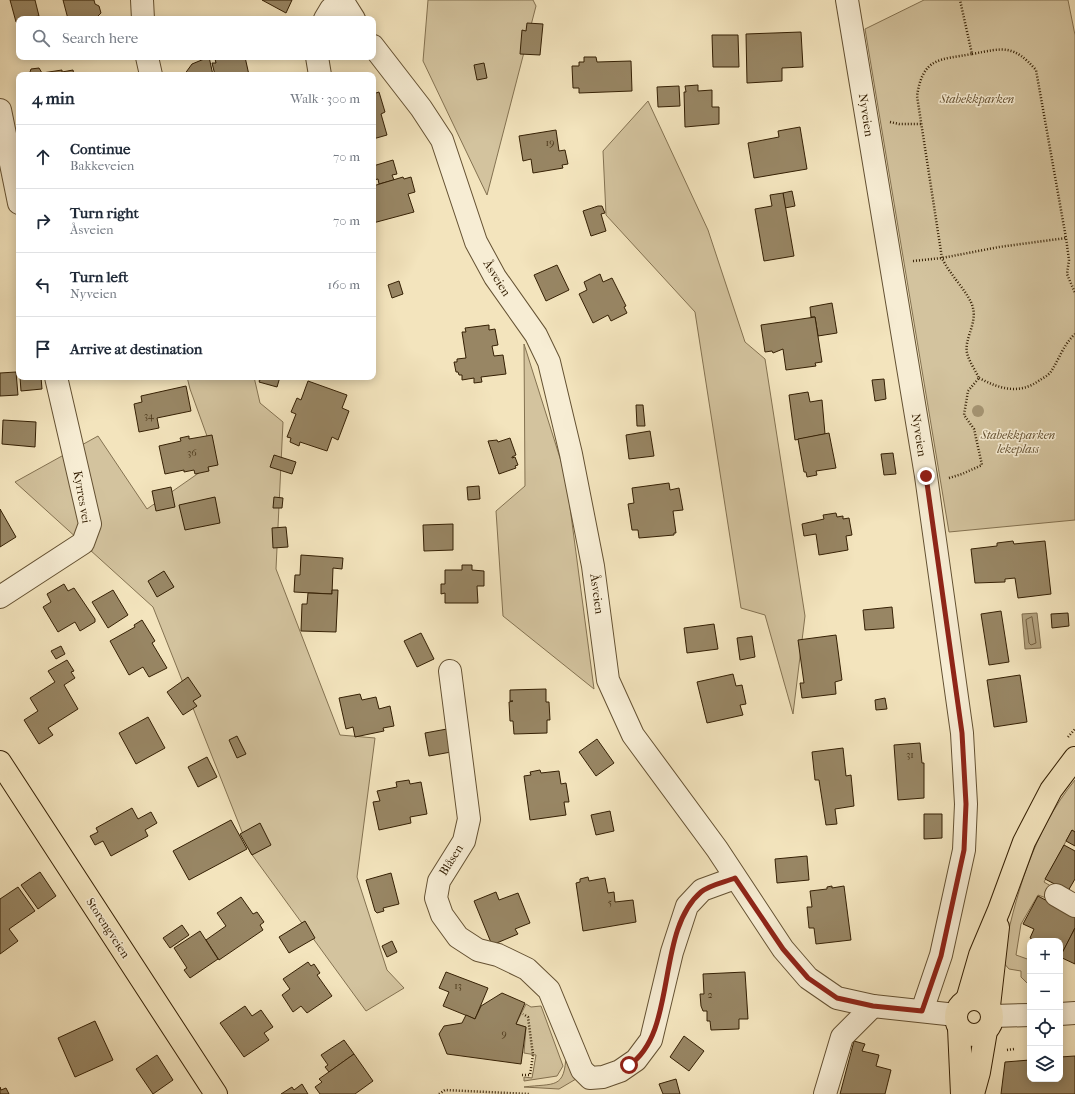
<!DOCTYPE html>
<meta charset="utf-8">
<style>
:root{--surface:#fff;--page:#f6f6f7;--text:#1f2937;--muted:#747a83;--line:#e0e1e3}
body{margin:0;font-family:"IM FELL French Canon",serif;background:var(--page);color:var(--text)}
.controls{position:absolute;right:12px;bottom:12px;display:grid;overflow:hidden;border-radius:8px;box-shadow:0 2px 10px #0003}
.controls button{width:36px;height:36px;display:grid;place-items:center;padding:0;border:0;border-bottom:1px solid var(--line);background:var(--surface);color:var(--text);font:20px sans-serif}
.stop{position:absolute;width:12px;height:12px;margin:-9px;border:3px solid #8f2418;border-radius:50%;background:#fff}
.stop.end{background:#8f2418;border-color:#fff;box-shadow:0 1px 4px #0008}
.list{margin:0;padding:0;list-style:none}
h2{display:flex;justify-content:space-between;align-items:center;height:52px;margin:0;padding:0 16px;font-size:17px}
h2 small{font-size:13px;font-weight:400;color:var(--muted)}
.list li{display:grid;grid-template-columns:26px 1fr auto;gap:12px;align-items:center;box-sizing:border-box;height:64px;padding:0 16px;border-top:1px solid var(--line)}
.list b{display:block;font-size:15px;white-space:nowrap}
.list p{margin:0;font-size:13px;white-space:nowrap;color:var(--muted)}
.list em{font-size:13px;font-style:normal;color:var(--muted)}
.icon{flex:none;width:22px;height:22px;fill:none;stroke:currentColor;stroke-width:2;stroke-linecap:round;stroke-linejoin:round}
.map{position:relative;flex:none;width:1075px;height:1094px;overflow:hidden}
.search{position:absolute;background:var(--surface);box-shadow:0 2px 10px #0003;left:16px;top:16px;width:360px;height:44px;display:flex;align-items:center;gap:10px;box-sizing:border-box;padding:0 14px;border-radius:8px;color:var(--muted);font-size:15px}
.panel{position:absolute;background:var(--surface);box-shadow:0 2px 10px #0003;left:16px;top:72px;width:360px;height:308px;border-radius:8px}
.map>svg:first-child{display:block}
</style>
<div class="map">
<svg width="1075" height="1094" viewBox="0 0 1075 1094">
<rect width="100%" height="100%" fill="#f3e4bd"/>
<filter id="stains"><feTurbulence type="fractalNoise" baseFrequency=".005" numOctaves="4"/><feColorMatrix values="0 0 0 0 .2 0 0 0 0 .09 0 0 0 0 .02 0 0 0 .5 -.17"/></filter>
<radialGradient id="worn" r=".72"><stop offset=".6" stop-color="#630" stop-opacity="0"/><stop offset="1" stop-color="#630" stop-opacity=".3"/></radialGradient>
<g fill="#d3c39e" stroke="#847251">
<polygon points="428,0 533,0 536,6 487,195 423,61"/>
<polygon points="924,0 1068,0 1075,35 1075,520 949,532 865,29"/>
<polygon points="648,101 708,230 745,342 765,359 805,616 793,714 765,615 741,608 695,312 606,215 603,151"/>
<polygon points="524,344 566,477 594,689 503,616 496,511 525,486"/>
<polygon points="187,377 254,377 260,403 283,422 276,569 340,735 375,738 357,877 387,970 404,988 366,1011 250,852 153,607 15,482 98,436 147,509 216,461 190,389"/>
<path d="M1075,780V832L1072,830L1044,882L1066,895L1049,899L1038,895L1021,924L1016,955L1030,960V986L1021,977V971L1009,969L1002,961C1015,897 1033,831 1075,780Z"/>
<polygon points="526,1004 531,1007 541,1006 563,1066 557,1076 524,1081 524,1077 532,1078 536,1055 524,1053 526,1027 516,1024"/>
<path d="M566,1054L576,1079L559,1089L524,1087C554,1083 565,1090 566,1054Z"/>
</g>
<polygon fill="#b2a17e" stroke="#806d4d" points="1037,613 1041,648 1025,649 1022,614"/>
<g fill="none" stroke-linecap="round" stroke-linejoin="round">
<polygon stroke="#746041" stroke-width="1" points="1032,617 1036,643 1031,645 1029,643 1026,620"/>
</g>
<g fill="#988664" stroke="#352004">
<polygon points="10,0 35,0 39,16 19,19 19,22 16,22"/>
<polygon points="63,0 94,0 95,4 99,6 101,13 98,16 99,19 68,19"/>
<polygon points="262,0 292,0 286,13"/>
<polygon points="527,23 543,24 540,55 520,54 522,30 526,31"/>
<polygon points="801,32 803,67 782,68 782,81 747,83 746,34"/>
<polygon points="712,35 738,35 739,67 713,67"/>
<polygon points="209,57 213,75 184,75 192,64"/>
<polygon points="225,57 229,57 230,59 245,57 249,75 215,75 212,63 216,63 215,59"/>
<polygon points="584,57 596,57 597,62 631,61 632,91 579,93 579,88 573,88 572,66 579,66 579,62 584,62"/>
<polygon points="484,63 487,78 477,80 474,65"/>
<polygon points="39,68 42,73 62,70 62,72 73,70 74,75 29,75 31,69"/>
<polygon points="698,85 698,91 712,90 712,107 719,107 719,124 685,127 684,92 686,92 685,86"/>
<polygon points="679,86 680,106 658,107 657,87"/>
<polygon points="379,92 385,112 381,114 387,135 373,139 373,94"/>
<polygon points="800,127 807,169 754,178 748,143 779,137 778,131"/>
<polygon points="556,130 559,151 565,150 568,164 562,165 563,168 533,173 531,159 523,161 519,136"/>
<polygon points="393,160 397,174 392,175 394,180 379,184 378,179 374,180 373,166"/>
<polygon points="403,177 404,179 411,177 415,192 408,194 414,212 373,223 373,186"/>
<polygon points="792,191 795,206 785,208 783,193"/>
<polygon points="783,193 794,256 764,261 755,209 772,206 770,195"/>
<polygon points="598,206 602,206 605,213 601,214 606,231 591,236 583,211"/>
<polygon points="557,265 569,290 546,301 534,275"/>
<polygon points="600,274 603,282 612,278 626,306 624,307 627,313 611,321 608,315 593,323 579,294 587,290 584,282"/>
<polygon points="399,281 403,294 392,298 388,285"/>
<polygon points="832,303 837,333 818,336 815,317 811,317 810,307"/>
<polygon points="815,317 822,362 815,363 816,366 786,370 783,349 773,353 772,351 765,352 761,325"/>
<polygon points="489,325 489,330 495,329 498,345 492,346 494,356 503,355 506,374 481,377 482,382 474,383 474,378 462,380 462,375 459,375 458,372 456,372 454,362 457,362 457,359 466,358 462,332 466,332 465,328"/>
<polygon points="16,372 18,395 0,396 0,373"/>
<polygon points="20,377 41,377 42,389 21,391"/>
<polygon points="256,377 280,377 277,387 259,382 260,380 255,379"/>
<polygon points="884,379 886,399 875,401 872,380"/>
<polygon points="308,381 347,395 342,408 349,411 338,440 332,437 327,451 300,442 299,446 290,442 291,438 287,437 296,414 291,412 297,398 301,400"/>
<polygon points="186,386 191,411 157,418 159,428 139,432 134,404 142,402 141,396"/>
<polygon points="808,392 810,402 822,400 825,434 795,440 789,395"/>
<polygon points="636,405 643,405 645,426 637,426"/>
<polygon points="3,420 36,422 35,447 2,444"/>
<polygon points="650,431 654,456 629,459 626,435"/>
<polygon points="829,433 836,468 816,471 817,475 807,477 806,472 804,472 798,439"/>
<polygon points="212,435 218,465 208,467 209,471 195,474 194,470 184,472 184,470 165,474 159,446 181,441 180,438 189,436 189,439"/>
<polygon points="510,438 516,455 512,457 512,458 515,457 518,465 515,466 516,468 499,474 488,441 497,440 498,442"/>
<polygon points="893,453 896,474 884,475 881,454"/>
<polygon points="274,455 296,462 292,474 270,467"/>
<polygon points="669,483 670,490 679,488 683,510 673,511 676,533 674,533 674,535 639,538 638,530 632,530 628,504 634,503 632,488"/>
<polygon points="479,486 480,499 468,500 467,487"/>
<polygon points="171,487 175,507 156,511 152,491"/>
<polygon points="215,497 220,523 185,530 179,505"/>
<polygon points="274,497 283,498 282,508 273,508"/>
<polygon points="0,509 16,537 0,547"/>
<polygon points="836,513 837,517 843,516 843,519 849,518 852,535 846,536 848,550 819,555 816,534 804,536 802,524 824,519 823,515"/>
<polygon points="453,524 453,550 424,551 423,525"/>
<polygon points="286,527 288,547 273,548 272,528"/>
<polygon points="1013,541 1014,544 1045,541 1051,594 1018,598 1015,578 1005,579 1005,582 975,583 971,549 997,546 997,543"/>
<polygon points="301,555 343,558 342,569 333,568 332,594 294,592 295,575 300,575"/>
<polygon points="462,565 472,565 472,570 484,571 484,586 477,586 478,603 445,603 445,593 441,594 441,584 445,584 445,570 462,570"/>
<polygon points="164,571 174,587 157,597 148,581"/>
<polygon points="64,584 68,591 74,588 95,619 95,622 80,631 75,622 58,632 43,607 51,602 47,594"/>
<polygon points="113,590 128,615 108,628 92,602"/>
<polygon points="332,590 338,590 336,632 301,631 302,604 307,604 308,593 332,594"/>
<polygon points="892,607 894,628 865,630 863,610"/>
<polygon points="1001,611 1009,662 989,665 981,614"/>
<polygon points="1068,613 1069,626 1052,628 1051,614"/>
<polygon points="142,620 155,641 152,643 167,668 149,677 143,667 129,675 110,641 135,627 134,625"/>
<polygon points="714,624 718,649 687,653 684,628"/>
<polygon points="421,633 434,659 417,667 404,641"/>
<polygon points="836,635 842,680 835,682 836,694 802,698 800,683 804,683 798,640"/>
<polygon points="752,636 755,657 740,660 737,638"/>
<polygon points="61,646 65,654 56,659 51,651"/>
<polygon points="67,660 74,671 71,672 75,678 64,685 78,709 48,728 53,735 39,744 24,720 38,711 30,698 55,682 48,671"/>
<polygon points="733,674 736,686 742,685 746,704 740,705 743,715 707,723 697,682"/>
<polygon points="1020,675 1027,722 994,727 987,680"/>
<polygon points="188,677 201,696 193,701 197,706 183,715 167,692"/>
<polygon points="546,689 546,702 549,702 550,720 547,720 547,733 514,734 513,721 510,721 509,702 513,701 510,701 510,690"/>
<polygon points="360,694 362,700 376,697 379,709 390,706 394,726 383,728 384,731 355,737 353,727 346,729 339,698"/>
<polygon points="885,698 887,709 876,710 875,700"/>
<polygon points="148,717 165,748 136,764 119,733"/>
<polygon points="447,729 451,752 429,756 425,733"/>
<polygon points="237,736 246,754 237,758 229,740"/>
<polygon points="597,739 614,763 596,776 579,752"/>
<polygon points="920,743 922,763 924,763 924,798 898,800 894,745"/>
<polygon points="843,748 846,776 851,775 854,806 835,809 837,824 826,825 819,780 815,780 812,752"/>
<polygon points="207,757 217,777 198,787 188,767"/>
<polygon points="540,770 541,773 559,771 561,784 566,783 569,802 564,802 566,815 530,820 524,776 531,775 530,772"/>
<polygon points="409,780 410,784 421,782 427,814 410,817 411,823 379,830 373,802 380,801 377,791 397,787 396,782"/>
<polygon points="132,808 138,819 151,812 157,823 145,830 148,836 111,856 103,841 95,845 90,836 98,832 96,828"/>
<polygon points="610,811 614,831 596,835 591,815"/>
<polygon points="924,814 942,814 942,838 924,839"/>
<polygon points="231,820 247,849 189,880 173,851"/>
<polygon points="260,823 271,845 252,855 240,834"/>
<polygon points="1072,830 1075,832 1075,846 1066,841"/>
<polygon points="1064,845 1075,851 1075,879 1068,891 1045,879"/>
<polygon points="807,856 809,880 777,883 775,859"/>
<polygon points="40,872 56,896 38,909 21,885"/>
<polygon points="391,873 399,904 383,908 384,911 377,913 375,911 366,880"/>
<polygon points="588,877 589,881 605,878 608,893 614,892 615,902 633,900 636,922 583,931 576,883 580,882 580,879"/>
<polygon points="832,886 832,888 844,886 851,940 816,944 814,928 809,928 807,907 812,907 810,891 827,889 827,887"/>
<polygon points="18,887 35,911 9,929 18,941 0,954 0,899"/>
<polygon points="496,892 499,900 518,893 530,923 515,929 518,934 492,945 474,901"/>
<polygon points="1038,896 1075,916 1075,928 1062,954 1060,953 1060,941 1036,941 1030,938 1034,929 1023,924"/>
<polygon points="241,897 253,914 257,912 264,922 260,925 263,930 219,960 206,940 226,926 217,913"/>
<polygon points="305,921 315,938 289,953 279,937"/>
<polygon points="182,925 189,935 170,948 163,938"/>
<polygon points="1075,928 1075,964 1060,957"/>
<polygon points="200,931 218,959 190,978 184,970 187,968 174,948"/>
<polygon points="392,941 397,952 387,957 382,946"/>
<polygon points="308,962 311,966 314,964 320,973 317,975 332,996 307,1013 301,1006 293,1012 282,995 290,989 283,979"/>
<polygon points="446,972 488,988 475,1019 443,1006 449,992 439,988"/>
<polygon points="745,972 748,1019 739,1019 739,1029 711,1030 710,1021 707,1021 707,1011 703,1011 701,1006 700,994 704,994 703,974"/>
<polygon points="502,993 525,1003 516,1024 526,1027 521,1064 447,1054 439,1034 444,1026 462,1023 466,1015 475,1019 481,1006"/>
<polygon points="245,1006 252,1016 261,1010 273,1027 264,1033 269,1040 244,1057 220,1023"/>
<polygon points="95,1021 113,1060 75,1077 58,1038"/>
<polygon points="684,1036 704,1051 689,1071 670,1057"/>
<polygon points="344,1040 354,1054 329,1072 325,1067 328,1065 321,1055"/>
<polygon points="854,1041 865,1044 862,1051 879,1055 876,1066 891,1070 885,1094 840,1094"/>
<polygon points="354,1054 373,1081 355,1094 320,1094 315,1087 322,1082 319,1079"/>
<polygon points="157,1055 173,1080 153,1094 136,1069"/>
<polygon points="1075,1056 1075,1094 1001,1094 1005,1062 1030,1060 1030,1079 1060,1079 1060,1057"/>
<polygon points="676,1079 680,1094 663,1094 659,1084"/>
<polygon points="302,1084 308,1094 281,1094 292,1087 294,1090"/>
<polygon points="0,1087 1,1090 6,1088 9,1094 0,1094"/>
</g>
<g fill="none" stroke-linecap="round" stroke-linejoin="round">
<defs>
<g id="minor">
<polyline points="142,0 143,19"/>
<polyline points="342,0 354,19"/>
<polyline points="847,0 926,476 962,733 966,804 964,850 941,955 922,1011"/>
<polyline points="325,19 331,9 342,1"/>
<polyline points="373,46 421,108 442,140 476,242 495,277 536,335 549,362 571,454 593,566 608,680 633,735 717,849 783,949 808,978 837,998 873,1006 956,1015"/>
<polyline points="147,57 151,75"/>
<polyline points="317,57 320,75"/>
<polyline points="0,110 19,203"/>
<polyline points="0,597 83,543 90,524 56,377"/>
<polyline points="450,671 469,819 464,841 439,881 436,898 442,915 458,937 478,950 498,955 527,969 549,990 582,1070 590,1078 603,1077 620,1071 636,1060 651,1040 672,952 687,906 702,890 735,878"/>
<polyline points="1056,895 1075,906"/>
<polyline points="1060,1014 1075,1013"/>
<polyline points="993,1016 1030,1015"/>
<polyline points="825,1094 842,1037 873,1006"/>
</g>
<g id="major">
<polyline points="0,762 216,1094"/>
<circle cx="974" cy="1017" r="18"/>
<polyline points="967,1000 980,955 999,910 1024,842 1051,790 1075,758"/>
<polyline points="989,1006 998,927"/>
<polyline points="959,1028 962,1094"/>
<polyline points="973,1094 979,1072 986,1031"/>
</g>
</defs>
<use href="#minor" stroke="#645132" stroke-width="24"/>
<use href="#major" stroke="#352004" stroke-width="24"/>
<g stroke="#352004" stroke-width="2.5" stroke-dasharray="1 2" stroke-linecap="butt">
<path d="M972,54C1004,48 1013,44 1036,70L1066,238L1069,260L1067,274L1075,293"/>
<polyline points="890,122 899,124 921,124"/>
<polyline points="913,261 942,258 999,247 1066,238"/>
<path d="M979,378C1000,389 1019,395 1040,380C1043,378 1047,376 1050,373C1059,360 1063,345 1075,334"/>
<path d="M949,478L962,474L982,465L974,429L964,415L968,391L979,378C975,370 969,361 967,353C964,339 977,324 973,308C970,294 949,274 942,258L917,96C923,57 939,60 972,54L960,0"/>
<polyline points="1068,737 1075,729"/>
<polyline points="1007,1050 1014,1049"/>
<polyline points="522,1075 530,1075 533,1055 528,1017 523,1014"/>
<polyline points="439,1094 445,1090 529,1094"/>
</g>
<use href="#minor" stroke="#f7edd4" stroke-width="22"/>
<use href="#major" stroke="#f3e4bd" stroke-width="22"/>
</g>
<circle fill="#a49371" cx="978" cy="411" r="6"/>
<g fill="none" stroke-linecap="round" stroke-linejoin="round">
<path stroke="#8f2418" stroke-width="5" d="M629,1065C678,1033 655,931 701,892C709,885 725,882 735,878L783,949L808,978L837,998L873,1006L922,1011L941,956L964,850L966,804L962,733L926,476"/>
</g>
<g text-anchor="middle" stroke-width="3" stroke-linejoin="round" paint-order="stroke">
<g font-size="10" fill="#4e3a1c">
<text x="550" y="146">19</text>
<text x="149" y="419">34</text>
<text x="192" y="456">36</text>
<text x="910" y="758">31</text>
<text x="610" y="906">5</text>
<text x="458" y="989">13</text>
<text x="710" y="998">2</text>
<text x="504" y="1037">9</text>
</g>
<g font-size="12" font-style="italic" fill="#645132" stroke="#f7edd4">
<text x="977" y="103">Stabekkparken</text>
<text x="1018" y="439">Stabekkparken<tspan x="1018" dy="14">lekeplass</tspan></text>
</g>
<g font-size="12" fill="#352004" stroke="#f7edd4">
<text transform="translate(866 115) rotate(81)" y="4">Nyveien</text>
<text transform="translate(497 278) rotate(58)" y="4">Åsveien</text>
<text transform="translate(919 435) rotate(81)" y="4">Nyveien</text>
<text transform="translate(82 497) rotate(80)" y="4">Kyrres vei</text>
<text transform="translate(597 594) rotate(82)" y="4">Åsveien</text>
<text transform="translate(451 860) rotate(-58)" y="4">Blåsen</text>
<text transform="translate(108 928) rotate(57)" y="4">Storengveien</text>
</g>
</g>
<rect width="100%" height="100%" filter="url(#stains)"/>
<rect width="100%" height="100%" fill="url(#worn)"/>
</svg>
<div class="controls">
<button>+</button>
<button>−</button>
<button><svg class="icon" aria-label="locate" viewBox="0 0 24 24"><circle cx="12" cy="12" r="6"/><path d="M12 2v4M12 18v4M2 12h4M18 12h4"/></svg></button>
<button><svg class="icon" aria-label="layers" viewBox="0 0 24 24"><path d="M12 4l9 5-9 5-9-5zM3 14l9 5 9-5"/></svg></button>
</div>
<div class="stop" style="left:629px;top:1065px"></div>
<div class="stop end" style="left:926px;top:476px"></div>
<div class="search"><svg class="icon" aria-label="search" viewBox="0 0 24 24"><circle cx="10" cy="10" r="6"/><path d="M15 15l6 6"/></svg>Search here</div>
<section class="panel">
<h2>4 min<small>Walk · 300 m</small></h2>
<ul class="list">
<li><svg class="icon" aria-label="ahead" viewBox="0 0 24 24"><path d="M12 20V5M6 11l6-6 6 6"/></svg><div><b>Continue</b><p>Bakkeveien</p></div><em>70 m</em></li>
<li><svg class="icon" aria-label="right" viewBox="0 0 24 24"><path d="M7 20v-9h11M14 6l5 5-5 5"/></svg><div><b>Turn right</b><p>Åsveien</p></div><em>70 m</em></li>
<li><svg class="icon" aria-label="left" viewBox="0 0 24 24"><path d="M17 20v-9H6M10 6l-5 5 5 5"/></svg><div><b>Turn left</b><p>Nyveien</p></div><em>160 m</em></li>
<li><svg class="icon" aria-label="arrive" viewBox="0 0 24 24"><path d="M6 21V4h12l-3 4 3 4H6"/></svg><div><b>Arrive at destination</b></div></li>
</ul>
</section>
</div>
